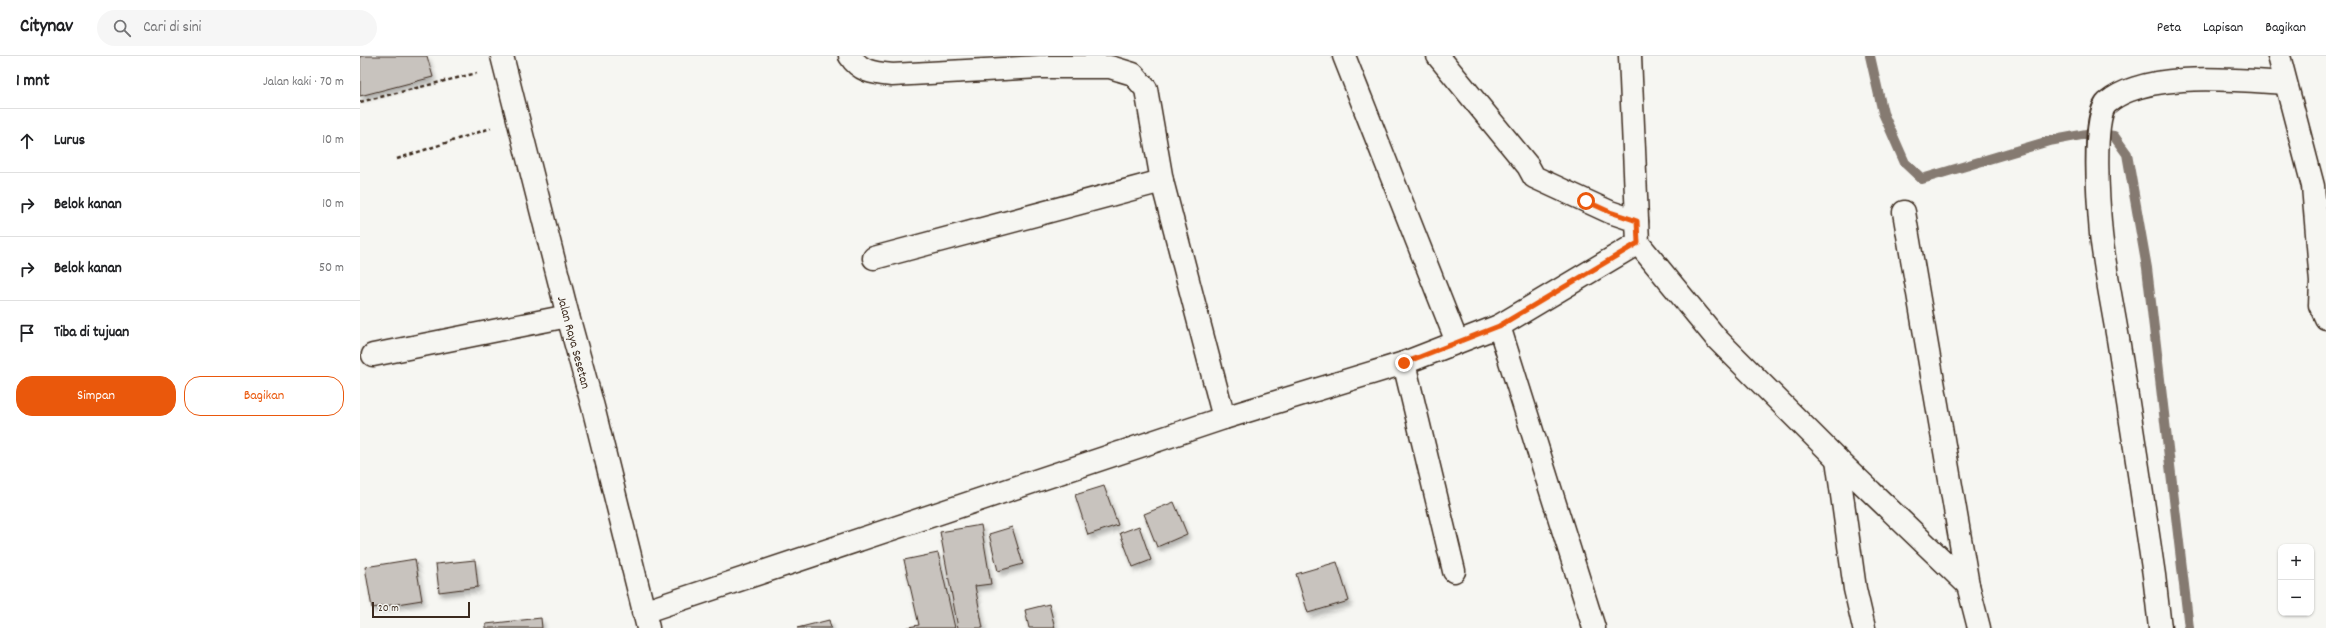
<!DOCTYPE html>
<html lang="id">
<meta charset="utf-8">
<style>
:root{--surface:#fff;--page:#f6f6f6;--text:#202124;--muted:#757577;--line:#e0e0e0;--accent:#ea580c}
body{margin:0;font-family:Dekko,sans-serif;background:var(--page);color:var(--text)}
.controls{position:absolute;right:12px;bottom:12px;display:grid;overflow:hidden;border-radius:8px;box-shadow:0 1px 3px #0004}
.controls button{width:36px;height:36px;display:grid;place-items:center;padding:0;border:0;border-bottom:1px solid var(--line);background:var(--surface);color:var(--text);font:20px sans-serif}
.scale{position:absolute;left:12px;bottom:10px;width:98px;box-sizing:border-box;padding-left:4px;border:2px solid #3b2a1e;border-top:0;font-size:11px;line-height:14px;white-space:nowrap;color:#3b2a1e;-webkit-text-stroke:3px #f6f6f2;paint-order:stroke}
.stop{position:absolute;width:12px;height:12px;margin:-9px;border:3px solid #ea580c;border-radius:50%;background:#fff}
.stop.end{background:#ea580c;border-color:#fff;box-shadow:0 1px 4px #0008}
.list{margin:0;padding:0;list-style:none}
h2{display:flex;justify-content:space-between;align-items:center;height:52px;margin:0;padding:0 16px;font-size:17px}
h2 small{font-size:13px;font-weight:400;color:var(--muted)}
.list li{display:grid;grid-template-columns:26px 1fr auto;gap:12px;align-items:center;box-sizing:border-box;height:64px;padding:0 16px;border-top:1px solid var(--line)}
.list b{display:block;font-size:15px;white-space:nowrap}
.list em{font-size:13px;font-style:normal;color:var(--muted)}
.actions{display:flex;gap:8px;padding:12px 16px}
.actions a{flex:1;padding:9px 0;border:1px solid var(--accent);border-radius:16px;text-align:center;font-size:14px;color:var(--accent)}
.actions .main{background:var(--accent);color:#fff}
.icon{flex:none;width:22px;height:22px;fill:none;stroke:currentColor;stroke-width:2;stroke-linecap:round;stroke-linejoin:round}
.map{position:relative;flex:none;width:1966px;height:572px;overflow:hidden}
header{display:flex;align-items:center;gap:24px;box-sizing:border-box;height:56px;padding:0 20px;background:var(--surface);border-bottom:1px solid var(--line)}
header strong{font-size:19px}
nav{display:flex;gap:22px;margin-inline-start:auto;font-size:14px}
.search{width:280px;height:36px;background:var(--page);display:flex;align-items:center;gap:10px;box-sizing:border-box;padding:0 14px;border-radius:22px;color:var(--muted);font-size:15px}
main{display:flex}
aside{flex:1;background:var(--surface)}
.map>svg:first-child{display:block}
</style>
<header>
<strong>Citynav</strong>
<div class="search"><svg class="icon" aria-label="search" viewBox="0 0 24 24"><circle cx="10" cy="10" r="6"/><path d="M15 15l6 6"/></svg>Cari di sini</div>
<nav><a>Peta</a><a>Lapisan</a><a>Bagikan</a></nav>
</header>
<main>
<aside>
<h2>1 mnt<small>Jalan kaki · 70 m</small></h2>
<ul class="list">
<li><svg class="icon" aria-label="ahead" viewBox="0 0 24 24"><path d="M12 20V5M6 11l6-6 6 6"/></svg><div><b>Lurus</b></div><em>10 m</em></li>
<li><svg class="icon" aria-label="right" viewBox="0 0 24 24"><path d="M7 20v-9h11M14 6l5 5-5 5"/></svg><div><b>Belok kanan</b></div><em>10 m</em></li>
<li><svg class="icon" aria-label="right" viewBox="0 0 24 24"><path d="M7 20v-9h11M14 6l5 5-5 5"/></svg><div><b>Belok kanan</b></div><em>50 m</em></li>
<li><svg class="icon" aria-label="arrive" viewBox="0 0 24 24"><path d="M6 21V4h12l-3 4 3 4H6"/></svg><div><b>Tiba di tujuan</b></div></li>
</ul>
<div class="actions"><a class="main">Simpan</a><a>Bagikan</a></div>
</aside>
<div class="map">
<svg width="1966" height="572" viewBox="0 0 1966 572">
<defs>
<filter id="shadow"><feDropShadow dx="2.5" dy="4.5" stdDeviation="2" flood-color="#0004"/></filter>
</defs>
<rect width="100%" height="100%" fill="#f6f6f2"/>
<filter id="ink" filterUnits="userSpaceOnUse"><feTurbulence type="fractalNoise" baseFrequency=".025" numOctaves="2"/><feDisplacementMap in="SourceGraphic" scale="8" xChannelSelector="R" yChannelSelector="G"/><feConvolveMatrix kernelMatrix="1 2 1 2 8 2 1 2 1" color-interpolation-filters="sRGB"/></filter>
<g filter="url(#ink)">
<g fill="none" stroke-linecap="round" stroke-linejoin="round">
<polyline stroke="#857a71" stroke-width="10" points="1510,0 1523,57 1545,107 1562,123 1689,85 1732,77 1754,80 1767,98 1787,212 1829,572"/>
</g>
<g fill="#c8c3be" stroke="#3b2a1e" filter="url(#shadow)">
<polygon points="0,0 67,0 73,21 0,40"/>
<polygon points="744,430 758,469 728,479 715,439"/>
<polygon points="814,446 827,478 797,491 784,458"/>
<polygon points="621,469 631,528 615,530 623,572 598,572 580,476"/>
<polygon points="779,470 791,504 773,511 760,477"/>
<polygon points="652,471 663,508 638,515 629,478"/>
<polygon points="578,497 595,572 543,572 559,569 544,504"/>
<polygon points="55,503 62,544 12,552 5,511"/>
<polygon points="115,504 118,531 79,536 76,508"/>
<polygon points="977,506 989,545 948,557 936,518"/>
<polygon points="689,548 695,572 669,572 665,554"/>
<polygon points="181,562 182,572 126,572 126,568"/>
<polygon points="469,564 471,572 437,572"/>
</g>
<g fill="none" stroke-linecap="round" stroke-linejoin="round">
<defs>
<g id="street">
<path d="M490,0C500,16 514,17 532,19L680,11H750L773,18L786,33L802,125L864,362"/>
<polyline points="984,0 1097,286"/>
<polyline points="1078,0 1168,110 1174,121 1250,156 1277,165"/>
<polyline points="1270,0 1278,187 1357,283 1477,403 1608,529"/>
<polyline points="1919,0 1953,130 1961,226 1960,249 1966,262"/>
<polyline points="1544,156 1608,529 1619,572"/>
<polyline points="514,202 802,125"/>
<polyline points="1139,270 1234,572"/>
<polyline points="13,299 208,260"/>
<polyline points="1044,307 1094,515"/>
<polyline points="1477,403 1495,533 1504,572"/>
<polyline points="283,556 864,362 1044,307 1139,270 1278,187"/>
<path d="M1800,572L1794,519C1783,442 1771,366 1759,289C1753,252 1745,215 1741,178C1739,155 1731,61 1747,47C1786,14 1876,24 1925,27"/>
</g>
<polyline id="secondary" points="142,0 208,260 233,351 288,572"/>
</defs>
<use href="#street" stroke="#3b2a1e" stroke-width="25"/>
<use href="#secondary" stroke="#3b2a1e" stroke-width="25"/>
<g stroke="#3b2a1e" stroke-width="2.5" stroke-dasharray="4 3" stroke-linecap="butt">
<polyline points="0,46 117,17"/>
<polyline points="37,103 131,72"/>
</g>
<use href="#street" stroke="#f6f6f2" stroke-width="22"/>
<use href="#secondary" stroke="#f6f6f2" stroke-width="22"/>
</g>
</g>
<g fill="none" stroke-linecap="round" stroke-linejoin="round" filter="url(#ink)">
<polyline stroke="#ea580c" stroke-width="5" points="1044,307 1139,270 1278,187 1277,165 1250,156 1226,145"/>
</g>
<g text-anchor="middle" stroke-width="4" stroke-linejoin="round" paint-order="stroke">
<g font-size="13" fill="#3b2a1e" stroke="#f6f6f2">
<text transform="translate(215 286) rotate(75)" y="5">Jalan Raya Sesetan</text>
</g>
</g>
</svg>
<div class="controls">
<button>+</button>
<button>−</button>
</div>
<div class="scale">20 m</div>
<div class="stop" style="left:1226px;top:145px"></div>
<div class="stop end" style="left:1044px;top:307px"></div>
</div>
</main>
